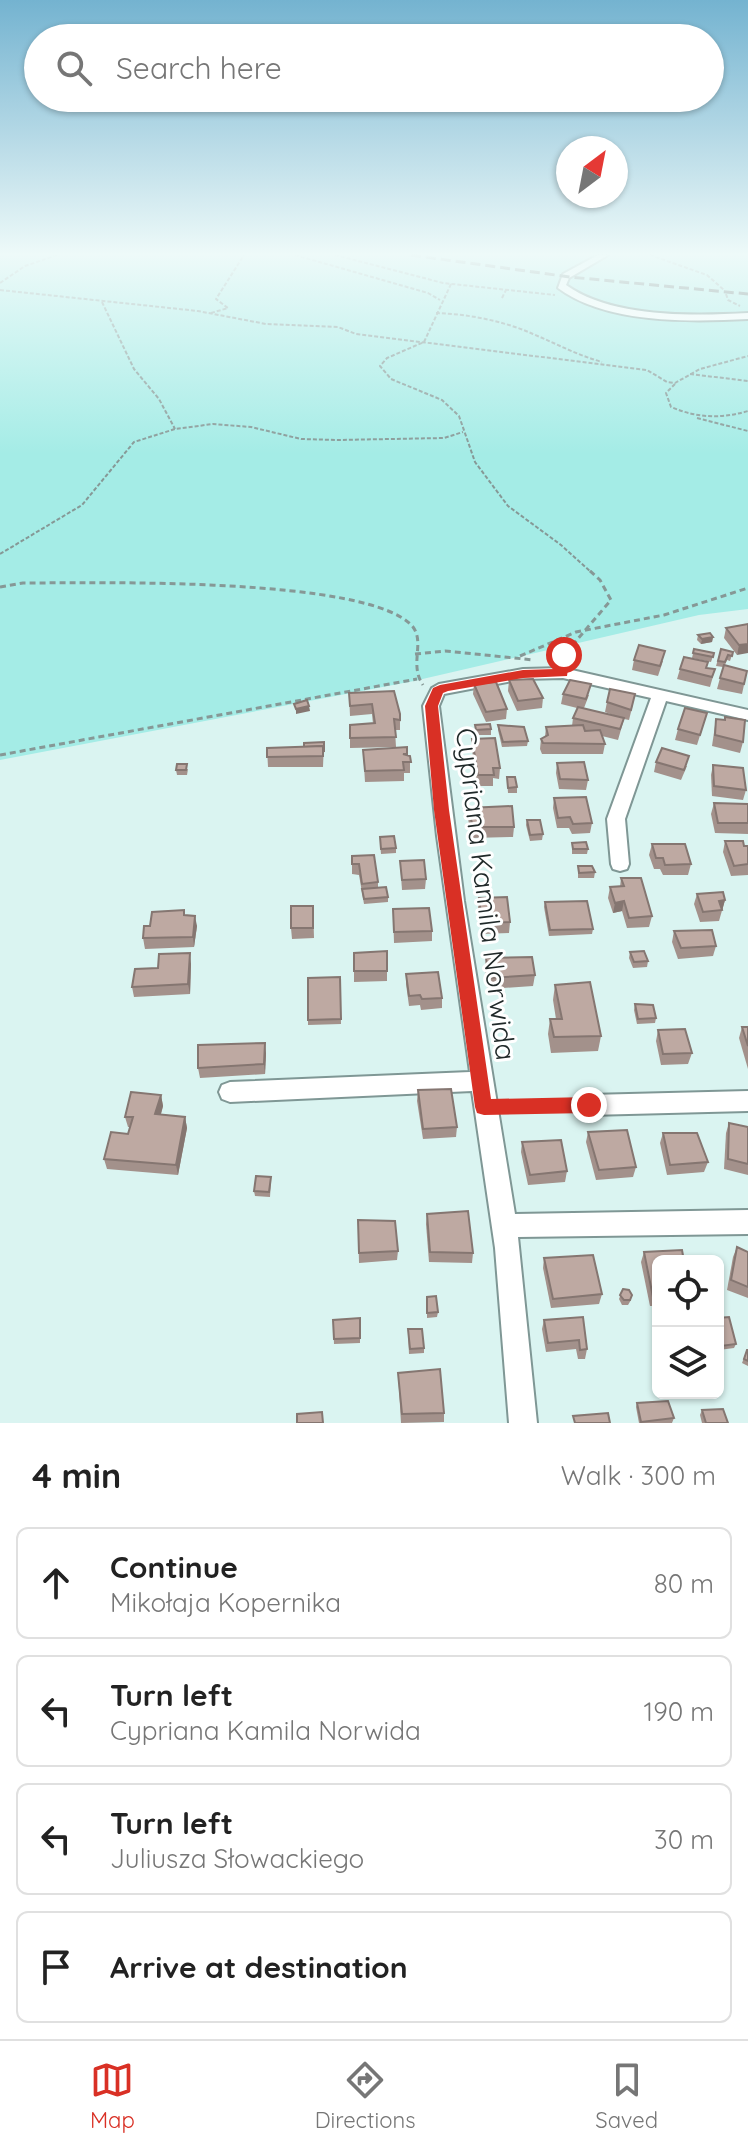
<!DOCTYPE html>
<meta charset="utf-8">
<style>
:root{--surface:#fff;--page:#f6f6f6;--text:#222;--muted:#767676;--line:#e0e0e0;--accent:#d93025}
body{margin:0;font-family:Quicksand,sans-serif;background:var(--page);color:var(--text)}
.controls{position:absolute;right:24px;bottom:24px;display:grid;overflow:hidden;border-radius:12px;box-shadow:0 2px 6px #0004}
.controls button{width:72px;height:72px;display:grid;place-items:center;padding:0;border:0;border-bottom:2px solid var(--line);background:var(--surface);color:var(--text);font:40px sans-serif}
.compass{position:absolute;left:556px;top:136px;width:72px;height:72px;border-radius:50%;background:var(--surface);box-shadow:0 2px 6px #0004;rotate:32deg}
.stop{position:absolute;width:24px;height:24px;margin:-18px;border:6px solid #d93025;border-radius:50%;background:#fff}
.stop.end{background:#d93025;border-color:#fff;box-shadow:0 2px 8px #0008}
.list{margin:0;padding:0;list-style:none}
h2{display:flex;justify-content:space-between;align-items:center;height:104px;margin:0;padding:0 32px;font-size:34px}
h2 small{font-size:26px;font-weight:400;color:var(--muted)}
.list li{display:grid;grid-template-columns:52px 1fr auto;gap:24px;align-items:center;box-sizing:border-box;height:112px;margin:0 16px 16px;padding:0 16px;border:2px solid var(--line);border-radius:12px}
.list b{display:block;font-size:30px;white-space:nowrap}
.list p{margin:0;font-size:26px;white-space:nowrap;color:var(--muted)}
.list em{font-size:26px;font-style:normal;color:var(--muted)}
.icon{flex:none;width:44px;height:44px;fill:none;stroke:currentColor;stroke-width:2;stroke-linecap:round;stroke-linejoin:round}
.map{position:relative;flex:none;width:748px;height:1423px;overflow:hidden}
.search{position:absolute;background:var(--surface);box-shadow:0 2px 6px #0004;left:24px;right:24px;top:24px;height:88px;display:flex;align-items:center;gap:20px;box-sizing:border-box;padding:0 28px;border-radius:44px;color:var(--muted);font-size:30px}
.sheet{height:616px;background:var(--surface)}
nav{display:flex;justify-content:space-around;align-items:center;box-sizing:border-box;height:112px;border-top:2px solid var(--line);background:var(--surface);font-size:22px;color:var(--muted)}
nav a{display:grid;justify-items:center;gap:4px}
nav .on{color:var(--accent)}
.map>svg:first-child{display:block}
</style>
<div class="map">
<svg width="748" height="1423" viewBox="0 0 748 1423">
<rect width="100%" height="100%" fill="#daf4f1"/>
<polygon fill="#a4ece6" points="0,255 748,255 748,609 699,615 414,681 0,760"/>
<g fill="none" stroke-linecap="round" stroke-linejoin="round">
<defs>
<g id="minor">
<path d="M598,255H608L569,278L566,285C612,318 693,316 748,313V319C690,322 606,324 558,288L563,274Z"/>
<polygon points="563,668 748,710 748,720 666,701 625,819 629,864 627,869 620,871 613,869 611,864 607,819 651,698 563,678 523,679 444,694 439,706 464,901 515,1214 748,1210 748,1234 518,1237 537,1423 509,1423 495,1248 472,1091 230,1102 222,1099 219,1092 222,1085 230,1082 470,1072 437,836 423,706 432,688 439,684 523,669"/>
<polygon points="748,1091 748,1111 589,1115 581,1112 578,1105 581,1098 589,1095"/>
</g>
</defs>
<use href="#minor" stroke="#7f9795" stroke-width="4"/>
<g stroke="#869896" stroke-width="2" stroke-dasharray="4 2" stroke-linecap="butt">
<polyline points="295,255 428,293 440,300"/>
<polyline points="335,255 443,283 555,295"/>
<polyline points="650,255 707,275 724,290"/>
<polyline points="0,283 25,266 57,255"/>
<polyline points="451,284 424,342 387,358 380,366 391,379 442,400 459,416 475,462 508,506 561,545 591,572"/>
<polyline points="0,290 198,311 266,324 338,327 356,334 647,370 667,382 675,383 700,369 748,356"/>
<polyline points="726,294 728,300 740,306"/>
<polyline points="502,298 506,290"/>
<polyline points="102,302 134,369 159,399 175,429"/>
<polyline points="211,313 228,308 216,299 244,255"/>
<path d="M436,313C468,314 504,321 533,334C557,344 577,355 602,362"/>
<polyline points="690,374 748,381"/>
<path d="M675,384L666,393L671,407C697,418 721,419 748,411"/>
<polyline points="697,418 748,431"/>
<polyline points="0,554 82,505 134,442 175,429 213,424 251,427 301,439 337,440 444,438 463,432"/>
</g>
<g stroke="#869896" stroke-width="3" stroke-dasharray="6 4" stroke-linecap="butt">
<path d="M0,587L23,583C93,583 371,576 413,627C425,643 409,665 423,685"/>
<polyline points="415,654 445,651 534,660"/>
<polyline points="520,656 576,632 664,615 748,588"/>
<polyline points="562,662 564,655 611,600 600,580 589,570"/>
<polyline points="0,755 417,679"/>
</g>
<polyline stroke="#869896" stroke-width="5" stroke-dasharray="9 6" stroke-linecap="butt" points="503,1107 572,1105"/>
<use href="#minor" fill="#fff" fill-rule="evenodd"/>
<polyline stroke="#505e5d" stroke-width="3" stroke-dasharray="10 5" stroke-linecap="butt" points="411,255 570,277 748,294"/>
</g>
<g fill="#a3918b">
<polygon points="748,624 737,655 724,638 726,628"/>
<polygon points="698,635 713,637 712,642 701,644 697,640"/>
<polygon points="694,649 714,653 711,662 692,658"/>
<polygon points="721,649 733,652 730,661 727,660 725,665 747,671 742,694 717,689 723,667 716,666"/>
<polygon points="634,660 663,661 658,676 632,670"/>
<polygon points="680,669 715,669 710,687 677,679"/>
<polygon points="509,680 543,698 542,708 517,711 508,691"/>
<polygon points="474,684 507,709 506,719 486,722 473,694"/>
<polygon points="349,693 400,714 400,730 395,730 396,747 350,748 350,725 373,724 372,714 350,716"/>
<polygon points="563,694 589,695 584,708 621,718 605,712 607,702 633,704 629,720 624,719 618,740 602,736 605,744 603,754 542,754 540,749 541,739 545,737 546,727 572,726 573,718 577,708 561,704"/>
<polygon points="707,713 697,745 675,740 678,729"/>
<polygon points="716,719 743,742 740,753 712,746"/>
<polygon points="475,725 491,729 491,735 475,735"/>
<polygon points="498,725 528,741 527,746 502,747 498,730"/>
<polygon points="472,739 500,768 499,779 493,778 493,786 477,786 472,750"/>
<polygon points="324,742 323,767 268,767 267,748 304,747"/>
<polygon points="363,750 410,756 410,773 404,773 404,781 365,782"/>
<polygon points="656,762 687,766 681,780 654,772"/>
<polygon points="557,763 588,780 586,790 559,789 556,773"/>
<polygon points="713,765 746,790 743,800 712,796 711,775"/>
<polygon points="188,769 187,775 177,775 176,770"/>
<polygon points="507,777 517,787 517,793 508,793"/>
<polygon points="554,798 592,823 590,833 572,834 569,828 557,828 553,808"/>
<polygon points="714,803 748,806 748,834 715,833 711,814"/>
<polygon points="468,808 514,827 513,837 472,838 468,819"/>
<polygon points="527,820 543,834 542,840 530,841 526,825"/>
<polygon points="725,841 748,846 748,875 731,876 723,852"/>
<polygon points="380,842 396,848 396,853 381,854"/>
<polygon points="572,843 588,849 587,854 572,854"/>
<polygon points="652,844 691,864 688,875 663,875 660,869 654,869 649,855"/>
<polygon points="352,856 378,882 378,888 388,897 388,902 364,904 359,875 352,874"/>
<polygon points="400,861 426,879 425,889 402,890"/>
<polygon points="578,866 595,872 594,878 578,878"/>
<polygon points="621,878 652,916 649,927 627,928 622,911 613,913 608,898 610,887 620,887"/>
<polygon points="697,894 725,900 719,921 700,922 694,904"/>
<polygon points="479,898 510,922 509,933 481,934 478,908"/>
<polygon points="545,902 593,929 592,934 549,936 544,907"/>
<polygon points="313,906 314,938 292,939 291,928"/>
<polygon points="393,909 432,931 432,941 394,943"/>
<polygon points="185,915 197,926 194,947 145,949 143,938 150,926"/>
<polygon points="674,931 716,946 713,956 678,959 672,942"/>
<polygon points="387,951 387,981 354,982 354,953"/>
<polygon points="630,952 648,961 647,967 633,968 629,958"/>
<polygon points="486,958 535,975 533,986 488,989 485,969"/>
<polygon points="191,964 190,994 134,997 132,987"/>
<polygon points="406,974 442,998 442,1008 421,1010 420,1005 409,1006 406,984"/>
<polygon points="340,977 341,1024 308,1025 308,1020"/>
<polygon points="555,985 601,1036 598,1051 551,1053 548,1034 550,1019 556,1019 553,1000"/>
<polygon points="635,1004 656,1018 655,1023 637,1024 634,1010"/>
<polygon points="742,1027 748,1027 748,1069 739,1038"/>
<polygon points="658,1030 692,1053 688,1064 661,1065 656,1041"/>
<polygon points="266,1053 265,1074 200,1078 198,1068"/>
<polygon points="418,1090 457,1127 456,1137 423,1139 417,1101"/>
<polygon points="161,1095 163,1106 161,1114 185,1117 187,1128 178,1175 107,1169 104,1159 128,1134 130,1127 128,1127 125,1117"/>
<polygon points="729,1123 748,1127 748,1175 724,1169 726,1133"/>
<polygon points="588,1132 636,1167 633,1177 596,1180 586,1142"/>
<polygon points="663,1133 708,1162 704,1172 667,1175 660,1143"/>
<polygon points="522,1142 567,1171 565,1182 528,1185 521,1152"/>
<polygon points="271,1182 270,1197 255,1196 254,1191"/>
<polygon points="427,1214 473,1253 472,1263 429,1262 426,1224"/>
<polygon points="358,1220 398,1251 397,1260 359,1263"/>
<polygon points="737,1247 748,1252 748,1298 727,1290 733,1257"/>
<polygon points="644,1252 658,1261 658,1306 650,1306 641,1262"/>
<polygon points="544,1258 602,1294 599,1304 551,1308 543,1268"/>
<polygon points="623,1289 631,1300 628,1305 622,1305 619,1299"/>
<polygon points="427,1297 438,1312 437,1317 427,1318"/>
<polygon points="583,1317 587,1349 585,1359 578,1359 576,1349 546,1352 542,1329 544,1320"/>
<polygon points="360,1318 360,1343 334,1344 333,1320"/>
<polygon points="718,1318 736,1344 734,1348 719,1350"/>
<polygon points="408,1334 424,1348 424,1353 409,1354"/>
<polygon points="747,1350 748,1350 748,1366 742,1363"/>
<polygon points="398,1373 444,1413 444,1422 401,1423"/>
<polygon points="637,1403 674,1418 672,1423 639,1423 636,1407"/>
<polygon points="702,1410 728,1423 702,1423 700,1415"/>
</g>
<g fill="#857671">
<polygon points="713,637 712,642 701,644 702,639"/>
<polygon points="748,644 748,653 737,655 739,645"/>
<polygon points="309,706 310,711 296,714 296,709"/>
<polygon points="725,900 722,911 719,901"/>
<polygon points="624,901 622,911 613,913 615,903"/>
<polygon points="195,916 197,926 194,947 193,937"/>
<polygon points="190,953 191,964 190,994 188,984"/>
<polygon points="265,1043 266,1053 265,1074 264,1064"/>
<polygon points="161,1095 163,1106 158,1124 155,1114"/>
<polygon points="185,1117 187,1128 178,1175 176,1165"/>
</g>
<g fill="#bea9a2" stroke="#857671" stroke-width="2">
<polygon points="748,624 748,644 739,645 726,628"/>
<polygon points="710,633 713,637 702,639 698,635"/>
<polygon points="639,645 665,651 660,666 634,660"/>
<polygon points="694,649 714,653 713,657 693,653"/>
<polygon points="721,649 733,652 732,656 728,655 725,662 718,661"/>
<polygon points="684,657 708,662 706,668 715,669 712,677 680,669"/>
<polygon points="724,665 747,671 744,684 720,678"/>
<polygon points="533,679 543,698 518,701 509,680"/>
<polygon points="570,680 591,684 586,699 563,694"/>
<polygon points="496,682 507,709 486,712 474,684"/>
<polygon points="610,689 635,694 631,710 607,702"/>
<polygon points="394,691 400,714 400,720 394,719 396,737 350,738 350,725 375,723 372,704 350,706 349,693"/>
<polygon points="307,700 309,706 296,709 294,704"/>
<polygon points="578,707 624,718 620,729 573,718"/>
<polygon points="685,708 707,713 700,735 678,729"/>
<polygon points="725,717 745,720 743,742 715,735 716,719 725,720"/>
<polygon points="490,724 491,729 476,730 475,725"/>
<polygon points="498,725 524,727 528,741 503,742"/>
<polygon points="583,725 585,731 600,730 605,744 543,743 541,739 548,735 546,727"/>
<polygon points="495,738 500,768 493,768 494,775 478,775 472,739"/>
<polygon points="324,742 324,752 323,746 304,747 304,743"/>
<polygon points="323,746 323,756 267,757 267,748"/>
<polygon points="407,747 407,754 403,754 410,756 411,762 403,762 404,770 365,771 363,750"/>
<polygon points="662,748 689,756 684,770 656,762"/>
<polygon points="584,762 588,780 560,779 557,763"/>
<polygon points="177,764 187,764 186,770 176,770"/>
<polygon points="713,765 743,768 746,790 714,786"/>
<polygon points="507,777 515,777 517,787 508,788"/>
<polygon points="586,797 592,823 573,824 570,817 558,818 554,798"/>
<polygon points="714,803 748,804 748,823 718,823"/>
<polygon points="512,806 514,827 473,827 468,808"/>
<polygon points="527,820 540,820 543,834 530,835"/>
<polygon points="394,836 396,848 381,849 380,837"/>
<polygon points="725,841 743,841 744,846 748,846 748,864 734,866"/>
<polygon points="586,842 588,849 573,849 572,843"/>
<polygon points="652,844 685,844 691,864 665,865 663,858 656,858"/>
<polygon points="374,855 378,882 362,884 359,864 352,864 352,856"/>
<polygon points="424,860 426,879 402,880 400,861"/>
<polygon points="578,866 592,866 595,872 579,873"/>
<polygon points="621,878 641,878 652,916 629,918 624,901 615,903 610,887 624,886"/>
<polygon points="386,887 388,897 364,899 362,889"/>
<polygon points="723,892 725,900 719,901 722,910 703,912 697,894"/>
<polygon points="507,897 510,922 482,923 479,898"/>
<polygon points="587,901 593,929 550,930 545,902"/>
<rect x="291" y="906" width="22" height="22"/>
<polygon points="429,908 432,931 394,932 393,909"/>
<polygon points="184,910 184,915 195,916 193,937 143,938 144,926 150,926 152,912"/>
<polygon points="712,930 716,946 681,948 674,931"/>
<polygon points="387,951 387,971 354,971 354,953"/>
<polygon points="644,951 648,961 634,962 630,952"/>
<polygon points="190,953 188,984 132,987 135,969 158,968 159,954"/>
<polygon points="532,957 535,975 489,978 486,958"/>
<polygon points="438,972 442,998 422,999 420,995 409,996 406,974"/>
<polygon points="340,977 341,1019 308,1020 308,978"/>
<polygon points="590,982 601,1036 554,1037 550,1019 562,1019 555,985"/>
<polygon points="635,1004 653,1005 656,1018 638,1019"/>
<polygon points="742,1027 748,1027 748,1046"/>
<polygon points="685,1029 692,1053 663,1054 658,1030"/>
<polygon points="265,1043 264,1064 198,1068 198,1045"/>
<polygon points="451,1089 457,1127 423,1129 418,1090"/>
<polygon points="131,1092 161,1095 155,1114 185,1117 176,1165 104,1159 111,1132 128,1134 133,1117 125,1117"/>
<polygon points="729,1123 748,1127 748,1164 728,1159"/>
<polygon points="627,1130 636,1167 599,1170 588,1132"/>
<polygon points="663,1133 697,1133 708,1162 670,1165"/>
<polygon points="561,1140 567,1171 530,1175 522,1142"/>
<polygon points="256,1176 271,1177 269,1192 254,1191"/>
<polygon points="468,1211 473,1253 430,1252 427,1214"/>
<polygon points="358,1220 395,1221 398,1251 359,1253"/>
<polygon points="737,1247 748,1252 748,1287 731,1280"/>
<polygon points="682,1250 684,1261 658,1261 658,1296 653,1297 644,1252"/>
<polygon points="593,1255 602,1294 553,1299 544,1258"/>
<polygon points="623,1289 629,1290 632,1295 630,1300 624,1300 620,1295"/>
<polygon points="436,1296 438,1312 427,1313 427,1297"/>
<polygon points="583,1317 587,1349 580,1350 579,1340 548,1343 544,1320"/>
<polygon points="729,1317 736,1344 721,1346 718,1334 718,1318"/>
<polygon points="360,1318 360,1338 334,1339 333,1320"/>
<polygon points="408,1329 422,1329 424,1348 410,1349"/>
<polygon points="747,1350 748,1350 748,1361 744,1359"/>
<polygon points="440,1369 444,1413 402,1414 398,1373"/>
<polygon points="668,1401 674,1418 641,1422 637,1403"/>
<polygon points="723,1409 728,1423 706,1423 702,1410"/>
<polygon points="322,1412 323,1423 297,1423 297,1414"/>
<polygon points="608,1413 610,1423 575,1423 573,1416"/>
</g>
<linearGradient id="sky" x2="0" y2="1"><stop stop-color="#74b3d0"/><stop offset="0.56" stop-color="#eefaf9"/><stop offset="1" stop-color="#eefaf9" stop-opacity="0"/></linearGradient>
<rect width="748" height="454" fill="url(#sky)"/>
<polygon fill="#d93025" points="560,653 570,655 567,676 523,678 448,691 443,693 438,706 449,810 491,1099 589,1097 595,1099 598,1105 595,1111 589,1113 484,1115 477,1113 475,1107 434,810 425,706 433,688 440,685 523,670 555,669"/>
<g text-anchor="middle" stroke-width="6" stroke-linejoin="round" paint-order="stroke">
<g font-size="28" fill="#202929" stroke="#fff">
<text transform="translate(486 894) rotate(83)" y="10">Cypriana Kamila Norwida</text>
</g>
</g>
</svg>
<div class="controls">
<button><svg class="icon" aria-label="locate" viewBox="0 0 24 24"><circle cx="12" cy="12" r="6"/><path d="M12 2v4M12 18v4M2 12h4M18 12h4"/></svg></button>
<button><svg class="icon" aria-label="layers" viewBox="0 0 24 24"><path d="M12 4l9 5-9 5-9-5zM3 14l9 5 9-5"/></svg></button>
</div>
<svg class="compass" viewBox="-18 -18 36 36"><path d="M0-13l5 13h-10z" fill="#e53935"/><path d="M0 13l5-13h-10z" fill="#767676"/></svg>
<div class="stop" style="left:564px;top:655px"></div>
<div class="stop end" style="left:589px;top:1105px"></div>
<div class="search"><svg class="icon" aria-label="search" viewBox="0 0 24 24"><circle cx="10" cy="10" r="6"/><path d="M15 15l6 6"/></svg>Search here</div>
</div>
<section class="sheet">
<h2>4 min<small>Walk · 300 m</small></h2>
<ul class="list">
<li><svg class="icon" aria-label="ahead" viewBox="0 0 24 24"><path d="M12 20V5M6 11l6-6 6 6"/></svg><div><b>Continue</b><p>Mikołaja Kopernika</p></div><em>80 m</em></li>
<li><svg class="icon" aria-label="left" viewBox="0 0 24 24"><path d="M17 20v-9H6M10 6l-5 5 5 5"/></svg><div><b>Turn left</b><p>Cypriana Kamila Norwida</p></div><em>190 m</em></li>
<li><svg class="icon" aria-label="left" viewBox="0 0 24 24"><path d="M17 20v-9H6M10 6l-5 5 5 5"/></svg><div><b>Turn left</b><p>Juliusza Słowackiego</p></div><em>30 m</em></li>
<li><svg class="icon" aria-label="arrive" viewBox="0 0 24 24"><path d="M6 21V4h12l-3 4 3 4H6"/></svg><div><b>Arrive at destination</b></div></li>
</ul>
</section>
<nav>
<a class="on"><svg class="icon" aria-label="map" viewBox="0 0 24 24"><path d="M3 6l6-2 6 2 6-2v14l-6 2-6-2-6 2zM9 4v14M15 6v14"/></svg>Map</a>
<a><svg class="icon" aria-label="directions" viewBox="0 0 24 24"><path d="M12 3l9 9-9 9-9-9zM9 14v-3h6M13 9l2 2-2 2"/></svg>Directions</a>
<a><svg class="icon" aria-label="saved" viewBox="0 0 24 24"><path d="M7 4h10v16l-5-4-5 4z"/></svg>Saved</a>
</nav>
